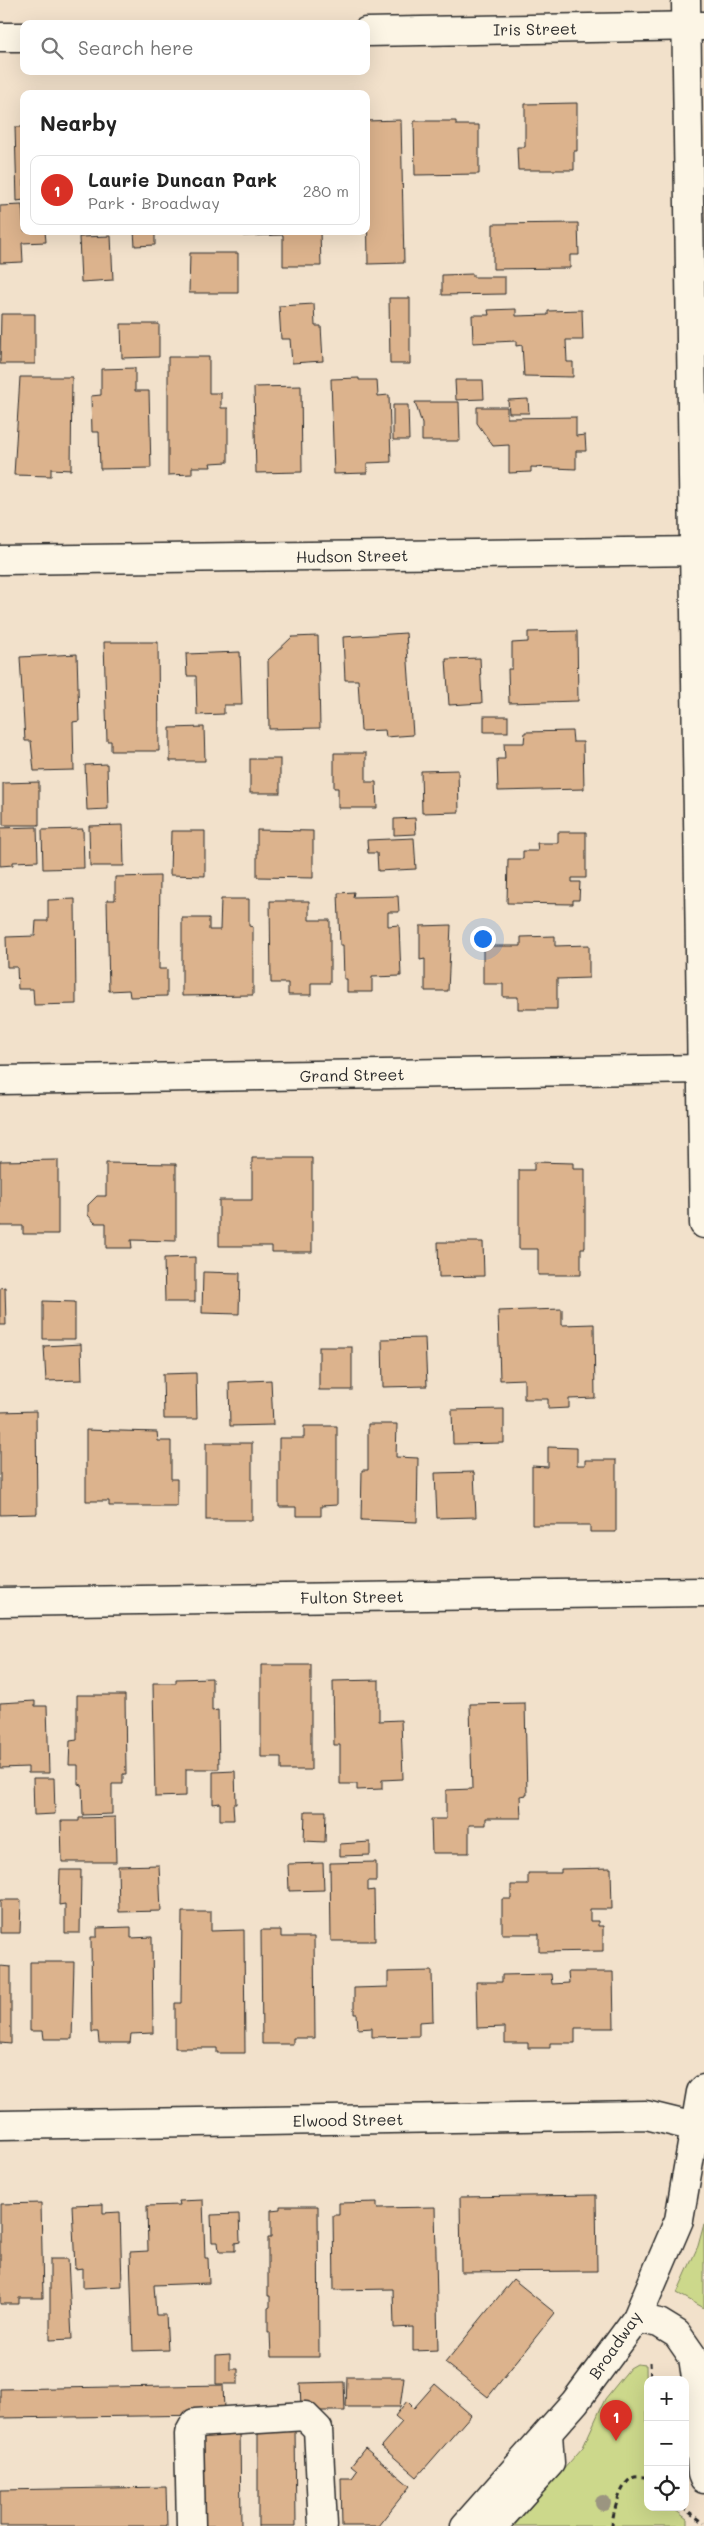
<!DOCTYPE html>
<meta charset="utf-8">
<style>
:root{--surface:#fff;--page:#f6f6f6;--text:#222;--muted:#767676;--line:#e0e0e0;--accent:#d93025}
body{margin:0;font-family:Mali,sans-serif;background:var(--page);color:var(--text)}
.controls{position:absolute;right:15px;bottom:15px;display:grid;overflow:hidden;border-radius:10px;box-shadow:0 5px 20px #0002}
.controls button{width:45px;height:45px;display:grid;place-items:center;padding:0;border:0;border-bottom:1px solid var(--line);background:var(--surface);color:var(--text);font:25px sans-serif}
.you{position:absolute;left:482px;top:938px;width:18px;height:18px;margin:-12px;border:4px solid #fff;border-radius:50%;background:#1a73e8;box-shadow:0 0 0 8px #1a73e833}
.badge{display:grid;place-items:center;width:32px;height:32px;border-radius:50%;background:var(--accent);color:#fff;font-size:16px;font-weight:700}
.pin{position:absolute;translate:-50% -41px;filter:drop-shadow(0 1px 2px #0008)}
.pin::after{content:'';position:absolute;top:26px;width:18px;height:15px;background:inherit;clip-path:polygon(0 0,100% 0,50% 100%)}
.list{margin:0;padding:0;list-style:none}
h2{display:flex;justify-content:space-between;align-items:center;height:65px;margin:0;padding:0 20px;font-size:21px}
h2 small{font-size:16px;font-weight:400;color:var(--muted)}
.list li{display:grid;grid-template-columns:32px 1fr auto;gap:15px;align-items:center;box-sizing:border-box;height:70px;margin:0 10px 10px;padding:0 10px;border:1px solid var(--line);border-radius:10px}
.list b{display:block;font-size:19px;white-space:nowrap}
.list p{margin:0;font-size:16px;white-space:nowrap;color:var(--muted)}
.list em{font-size:16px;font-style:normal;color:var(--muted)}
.icon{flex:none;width:28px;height:28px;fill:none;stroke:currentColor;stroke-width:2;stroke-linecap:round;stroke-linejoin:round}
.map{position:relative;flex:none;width:704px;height:2526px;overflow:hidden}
.search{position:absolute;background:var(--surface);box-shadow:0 5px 20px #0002;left:20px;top:20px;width:350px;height:55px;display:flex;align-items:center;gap:12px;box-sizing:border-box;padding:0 18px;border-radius:10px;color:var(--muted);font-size:19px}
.panel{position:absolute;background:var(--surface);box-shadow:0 5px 20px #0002;left:20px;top:90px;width:350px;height:145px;border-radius:10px}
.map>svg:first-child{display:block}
</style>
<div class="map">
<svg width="704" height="2526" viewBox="0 0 704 2526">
<rect width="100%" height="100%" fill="#f2e1cb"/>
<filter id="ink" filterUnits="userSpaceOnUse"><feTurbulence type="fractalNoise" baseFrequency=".02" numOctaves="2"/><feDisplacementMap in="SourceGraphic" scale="10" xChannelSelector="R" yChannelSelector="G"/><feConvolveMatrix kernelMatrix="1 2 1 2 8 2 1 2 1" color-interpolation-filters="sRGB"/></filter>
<g filter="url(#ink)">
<g fill="#ccd88b" stroke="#7c825b">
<polygon points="704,2224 704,2308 677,2293 698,2246"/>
<polygon points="637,2364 646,2365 648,2507 671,2507 687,2519 687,2526 514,2526 583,2447 605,2399 630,2368"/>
</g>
<g fill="#dcb38d" stroke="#2b2b2b">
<polygon points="577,103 577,151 574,151 574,170 518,170 517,147 525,147 525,104"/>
<polygon points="401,120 404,263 368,264 366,121"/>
<polygon points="414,121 456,121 456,125 479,125 479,174 415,175"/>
<polygon points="15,127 24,127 24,200 17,201"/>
<polygon points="22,205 24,231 45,231 46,242 22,243 23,262 0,263 0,206"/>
<polygon points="578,223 579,255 570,255 570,268 493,269 493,224"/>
<polygon points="134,231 155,231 155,245 135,246"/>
<polygon points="243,231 320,231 321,266 283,266 283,235 243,236"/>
<polygon points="111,236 113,280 81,282 79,237"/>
<polygon points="190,253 238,253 238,293 189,293"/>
<polygon points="473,274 473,277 505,277 505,294 442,295 442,275"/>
<polygon points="389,298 410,298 410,364 390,364"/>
<polygon points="314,304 315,326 321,326 323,361 292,363 290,339 281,339 279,306"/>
<polygon points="516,309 516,316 548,315 548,311 582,310 583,340 566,340 567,362 573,362 573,377 524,376 522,345 516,346 516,341 473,343 472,315 489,315 488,310"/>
<polygon points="1,314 35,314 35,364 0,364"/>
<polygon points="121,324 159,324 159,357 122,358"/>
<polygon points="168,357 209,357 209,393 221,393 221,408 228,408 228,462 210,463 211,467 192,467 192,474 168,475"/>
<polygon points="135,368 135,391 149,391 151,468 100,469 99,432 92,432 91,396 101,395 101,369"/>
<polygon points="20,377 72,377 71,470 51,469 51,476 14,475"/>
<polygon points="359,378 359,380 377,380 378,396 389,395 391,462 367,463 367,473 334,474 331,379"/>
<polygon points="455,380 483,380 484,399 456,400"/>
<polygon points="301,386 302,472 256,473 254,387"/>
<polygon points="528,399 529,413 509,413 508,400"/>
<polygon points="415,402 459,402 460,441 422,441 422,424"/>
<polygon points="393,405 408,405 409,440 393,440"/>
<polygon points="477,407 507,407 507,418 576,417 576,436 585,435 586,451 576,451 576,469 531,467 531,472 509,473 509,445 493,446 477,423"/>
<polygon points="577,631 578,701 509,703 508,669 512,669 512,643 528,642 528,632"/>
<polygon points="406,633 413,735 386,737 385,730 361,731 358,680 345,680 343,637"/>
<polygon points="318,636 320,728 269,729 268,660 292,637"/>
<polygon points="104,642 158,642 159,751 111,751 111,741 107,741"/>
<polygon points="240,652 242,705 224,705 224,714 197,715 196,676 187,676 186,654"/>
<polygon points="77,654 79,721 73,722 74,770 34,771 31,741 25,741 20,657"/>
<polygon points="480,658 482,703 449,705 446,659"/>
<rect x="484" y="716" width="24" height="16"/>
<polygon points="204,727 205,761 170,761 170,728"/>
<polygon points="572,731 573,742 583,742 584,789 498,791 497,759 505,759 504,743 524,743 525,732"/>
<polygon points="334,753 366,753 366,782 376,782 377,808 338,808 338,788 334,788"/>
<rect x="250" y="759" width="30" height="34"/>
<polygon points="107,764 108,809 87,810 85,765"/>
<polygon points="458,770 459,812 422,813 421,771"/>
<polygon points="39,782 39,825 3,825 3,783"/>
<polygon points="415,818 416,834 394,835 394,819"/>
<polygon points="123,825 124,866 90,866 89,826"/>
<polygon points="37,827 38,861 13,862 13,865 0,866 0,828"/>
<polygon points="83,829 84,868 43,869 42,830"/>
<polygon points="257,830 313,831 313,878 257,877"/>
<polygon points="171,831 205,831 205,876 170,875"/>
<polygon points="558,832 586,832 586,878 572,878 572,882 580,882 579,900 573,900 573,904 507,903 508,859 523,859 523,851 538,851 537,843 558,843"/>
<polygon points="414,838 416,869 378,871 377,853 368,853 367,840"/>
<polygon points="160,876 159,969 167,969 167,996 130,997 129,990 109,991 107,900 115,900 115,877"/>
<polygon points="354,892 353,897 398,896 399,912 388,912 388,926 399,925 401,976 372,977 372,992 347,992 347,979 344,979 343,945 340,945 338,893"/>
<polygon points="75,899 76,1004 34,1005 33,989 18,989 17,967 7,967 6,937 35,936 36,921 48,921 48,900"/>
<polygon points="221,899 249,899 249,926 253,927 253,995 182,996 182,918 209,918 209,930 220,930"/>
<polygon points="270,901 309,901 309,920 330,920 330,983 311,983 311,995 288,995 288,983 271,983"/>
<polygon points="451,925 448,991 425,991 425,959 420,960 420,926"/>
<polygon points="555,936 555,946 589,945 589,978 557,979 557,1009 518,1009 518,997 503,997 503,984 483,984 483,946 521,946 521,937"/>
<polygon points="252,1158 312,1158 312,1252 272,1252 272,1246 219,1246 219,1200 252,1200"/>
<polygon points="58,1160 58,1234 23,1234 23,1226 0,1226 0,1161"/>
<polygon points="534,1162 573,1163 573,1169 585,1169 585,1248 581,1248 581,1275 538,1275 538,1249 519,1249 519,1170 534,1170"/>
<polygon points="106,1163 176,1164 176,1241 131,1240 132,1248 106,1248 106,1223 95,1223 88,1215 88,1205 97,1196 106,1196"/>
<polygon points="438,1242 483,1242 484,1276 439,1277"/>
<polygon points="195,1257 195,1302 165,1302 164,1258"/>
<polygon points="203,1272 240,1273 239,1314 202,1313"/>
<polygon points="5,1287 6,1325 0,1325 0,1288"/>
<polygon points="43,1301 75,1302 75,1339 43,1339"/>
<polygon points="562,1309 562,1325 594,1324 595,1398 569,1399 569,1408 548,1409 548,1399 524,1399 524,1379 500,1380 498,1311"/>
<polygon points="425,1338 427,1386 383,1387 382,1339"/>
<polygon points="81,1344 82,1380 46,1381 44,1346"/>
<rect x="319" y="1347" width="33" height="43"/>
<polygon points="196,1373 197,1419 164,1419 163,1374"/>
<polygon points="271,1380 273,1425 230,1426 229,1382"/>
<polygon points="504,1409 504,1443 453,1444 452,1410"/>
<polygon points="36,1411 37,1514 0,1515 0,1412"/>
<polygon points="368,1424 397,1424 396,1457 418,1458 417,1522 361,1520 362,1470 368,1470"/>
<polygon points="304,1426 337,1426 337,1505 321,1506 321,1516 296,1516 296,1507 279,1507 279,1438 304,1438"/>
<polygon points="86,1430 157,1432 158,1441 171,1441 171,1479 177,1479 177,1506 109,1506 109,1501 86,1501"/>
<rect x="206" y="1443" width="46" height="77"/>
<polygon points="548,1447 577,1448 577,1465 585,1465 585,1460 616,1460 616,1532 590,1532 590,1525 532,1525 532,1466 548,1467"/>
<polygon points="474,1472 476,1517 437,1518 435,1473"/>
<polygon points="261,1665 311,1665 311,1770 281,1770 281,1757 261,1757"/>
<polygon points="212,1678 212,1711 218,1710 219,1769 186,1769 186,1796 155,1797 153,1683 176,1683 176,1679"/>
<polygon points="379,1680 379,1721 401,1720 403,1779 382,1780 382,1789 357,1790 357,1784 340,1784 340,1745 334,1745 333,1681"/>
<polygon points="77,1695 125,1695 126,1774 123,1774 123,1784 112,1784 112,1814 83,1815 82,1785 78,1784 78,1765 69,1765 70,1741 77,1740"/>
<polygon points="35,1701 35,1706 47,1706 49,1773 28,1773 28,1767 0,1768 0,1703"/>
<polygon points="525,1703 527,1795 520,1796 521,1818 486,1818 486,1825 469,1825 469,1853 432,1853 431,1819 446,1819 446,1790 472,1789 470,1704"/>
<polygon points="235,1771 236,1804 233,1804 234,1820 220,1820 220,1803 213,1804 213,1772"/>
<polygon points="33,1778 54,1778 55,1814 34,1815"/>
<polygon points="305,1811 326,1811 325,1842 304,1841"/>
<polygon points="115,1817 116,1862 62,1862 61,1821 79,1821 79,1818"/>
<polygon points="370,1842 370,1855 340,1856 340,1844"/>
<polygon points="376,1862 376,1881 368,1881 368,1891 374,1890 375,1941 331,1941 330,1863"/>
<polygon points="323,1863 324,1890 289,1891 288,1864"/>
<polygon points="159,1865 161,1911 119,1912 118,1866"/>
<polygon points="611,1868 612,1909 590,1909 590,1921 598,1921 598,1926 603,1926 603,1951 539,1952 539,1934 502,1934 502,1899 511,1899 511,1885 528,1885 528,1873 561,1873 561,1869"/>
<polygon points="60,1870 81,1870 80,1933 65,1933 65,1904 59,1905"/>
<polygon points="0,1900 21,1900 20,1933 0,1933"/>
<polygon points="182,1912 211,1912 211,1931 244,1930 245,2053 217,2053 217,2048 175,2048 175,2003 181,2003"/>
<polygon points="131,1927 131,1938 152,1937 153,2033 131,2034 130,2043 99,2043 98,2032 92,2032 91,1937 97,1937 97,1928"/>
<polygon points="261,1930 281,1930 281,1937 314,1937 315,2038 293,2038 293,2044 262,2044"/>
<polygon points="30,1962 74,1962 72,2039 44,2039 43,2031 30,2031"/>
<polygon points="0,1966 11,1967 11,2044 0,2043"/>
<polygon points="432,1971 433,2021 419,2022 419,2036 372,2037 372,2028 358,2029 357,2014 354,2014 354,1988 388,1987 388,1972"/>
<polygon points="568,1972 613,1972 614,2028 575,2028 575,2043 550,2043 550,2048 528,2048 528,2043 505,2043 505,2027 477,2028 476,1982 502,1982 502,1975 551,1974 552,1984 569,1983"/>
<polygon points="596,2195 597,2271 461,2272 460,2197"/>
<polygon points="203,2200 205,2258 208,2258 209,2283 154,2285 156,2315 166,2315 168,2350 133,2351 130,2252 148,2251 147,2206 180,2205 179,2201"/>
<polygon points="377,2202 377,2208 435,2207 438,2350 413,2351 413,2327 394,2328 393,2289 334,2290 333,2215 339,2215 339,2203"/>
<polygon points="41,2203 43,2298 19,2298 19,2304 0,2304 0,2204"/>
<polygon points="103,2204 103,2213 120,2212 122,2286 83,2288 83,2268 75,2269 72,2205"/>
<polygon points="280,2206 318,2206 319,2357 271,2357 270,2332 268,2332 268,2308 270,2307 270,2296 268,2296 268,2238 271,2238 271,2210 280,2209"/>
<polygon points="239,2214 240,2242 235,2243 235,2251 219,2251 218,2242 212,2242 211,2215"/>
<polygon points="50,2259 68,2259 72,2339 50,2340"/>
<polygon points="513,2279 555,2313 488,2397 445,2363"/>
<polygon points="230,2354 230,2369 238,2369 238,2384 216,2384 216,2355"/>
<polygon points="347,2377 404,2377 400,2407 346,2407"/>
<polygon points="344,2382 345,2411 311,2411 301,2408 300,2383"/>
<polygon points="435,2384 471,2415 417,2477 381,2446 402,2422 395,2416 407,2401 414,2408"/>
<polygon points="223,2385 224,2410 210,2415 0,2418 0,2389"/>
<polygon points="258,2427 295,2427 296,2526 258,2526"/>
<polygon points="202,2428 240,2428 241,2526 202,2526"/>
<polygon points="365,2448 410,2486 378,2526 342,2526 341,2478 352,2478 357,2471 351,2466"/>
<polygon points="166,2487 167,2526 0,2526 0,2490"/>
</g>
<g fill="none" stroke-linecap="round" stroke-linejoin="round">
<defs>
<g id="minor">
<polyline points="686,0 704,1224"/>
<polyline points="366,32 704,26"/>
<polyline points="0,37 24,37"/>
<polyline points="0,560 704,551"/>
<polyline points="0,1080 704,1069"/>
<polyline points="0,1602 704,1592"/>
<polyline points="0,2125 646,2115 695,2127"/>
<polyline points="637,2318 659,2323 677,2334 693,2357 697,2385 702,2474 704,2479"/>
<polyline points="191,2526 189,2434 195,2423 305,2416 318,2429 323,2526"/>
<polyline points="465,2526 575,2402 637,2318 679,2220 701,2092 704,2089"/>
<polyline points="493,2526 550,2463 548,2434"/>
</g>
</defs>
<use href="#minor" stroke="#2b2b2b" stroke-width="31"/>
<g stroke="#2b2b2b" stroke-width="3" stroke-dasharray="5 4" stroke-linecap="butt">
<polyline points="650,2362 651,2380"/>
<polyline points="682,2507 704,2523"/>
<path d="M612,2526C612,2515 621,2483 632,2478C636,2476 643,2477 648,2477"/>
</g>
<use href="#minor" stroke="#fcf5e5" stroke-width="28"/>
</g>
<circle fill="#9b9580" cx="603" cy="2503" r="8"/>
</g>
<g text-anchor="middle" stroke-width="5" stroke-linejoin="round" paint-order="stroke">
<g font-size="16" fill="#2b2b2b" stroke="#fcf5e5">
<text transform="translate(535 29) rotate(-1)" y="6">Iris Street</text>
<text transform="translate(352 556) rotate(-1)" y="6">Hudson Street</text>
<text transform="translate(352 1075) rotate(-1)" y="6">Grand Street</text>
<text transform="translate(352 1597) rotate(-1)" y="6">Fulton Street</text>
<text transform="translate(348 2120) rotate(-1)" y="6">Elwood Street</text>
<text transform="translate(615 2345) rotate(-55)" y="6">Broadway</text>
</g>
</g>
</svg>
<div class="controls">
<button>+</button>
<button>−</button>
<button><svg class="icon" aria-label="locate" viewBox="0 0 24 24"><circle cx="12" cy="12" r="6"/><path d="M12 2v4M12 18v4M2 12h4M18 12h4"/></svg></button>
</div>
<div class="you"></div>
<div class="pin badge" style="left:616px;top:2441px">1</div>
<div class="search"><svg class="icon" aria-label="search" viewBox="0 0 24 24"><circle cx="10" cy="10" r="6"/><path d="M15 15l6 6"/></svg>Search here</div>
<section class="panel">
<h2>Nearby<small></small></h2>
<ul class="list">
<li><span class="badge">1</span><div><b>Laurie Duncan Park</b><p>Park · Broadway</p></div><em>280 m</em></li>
</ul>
</section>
</div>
